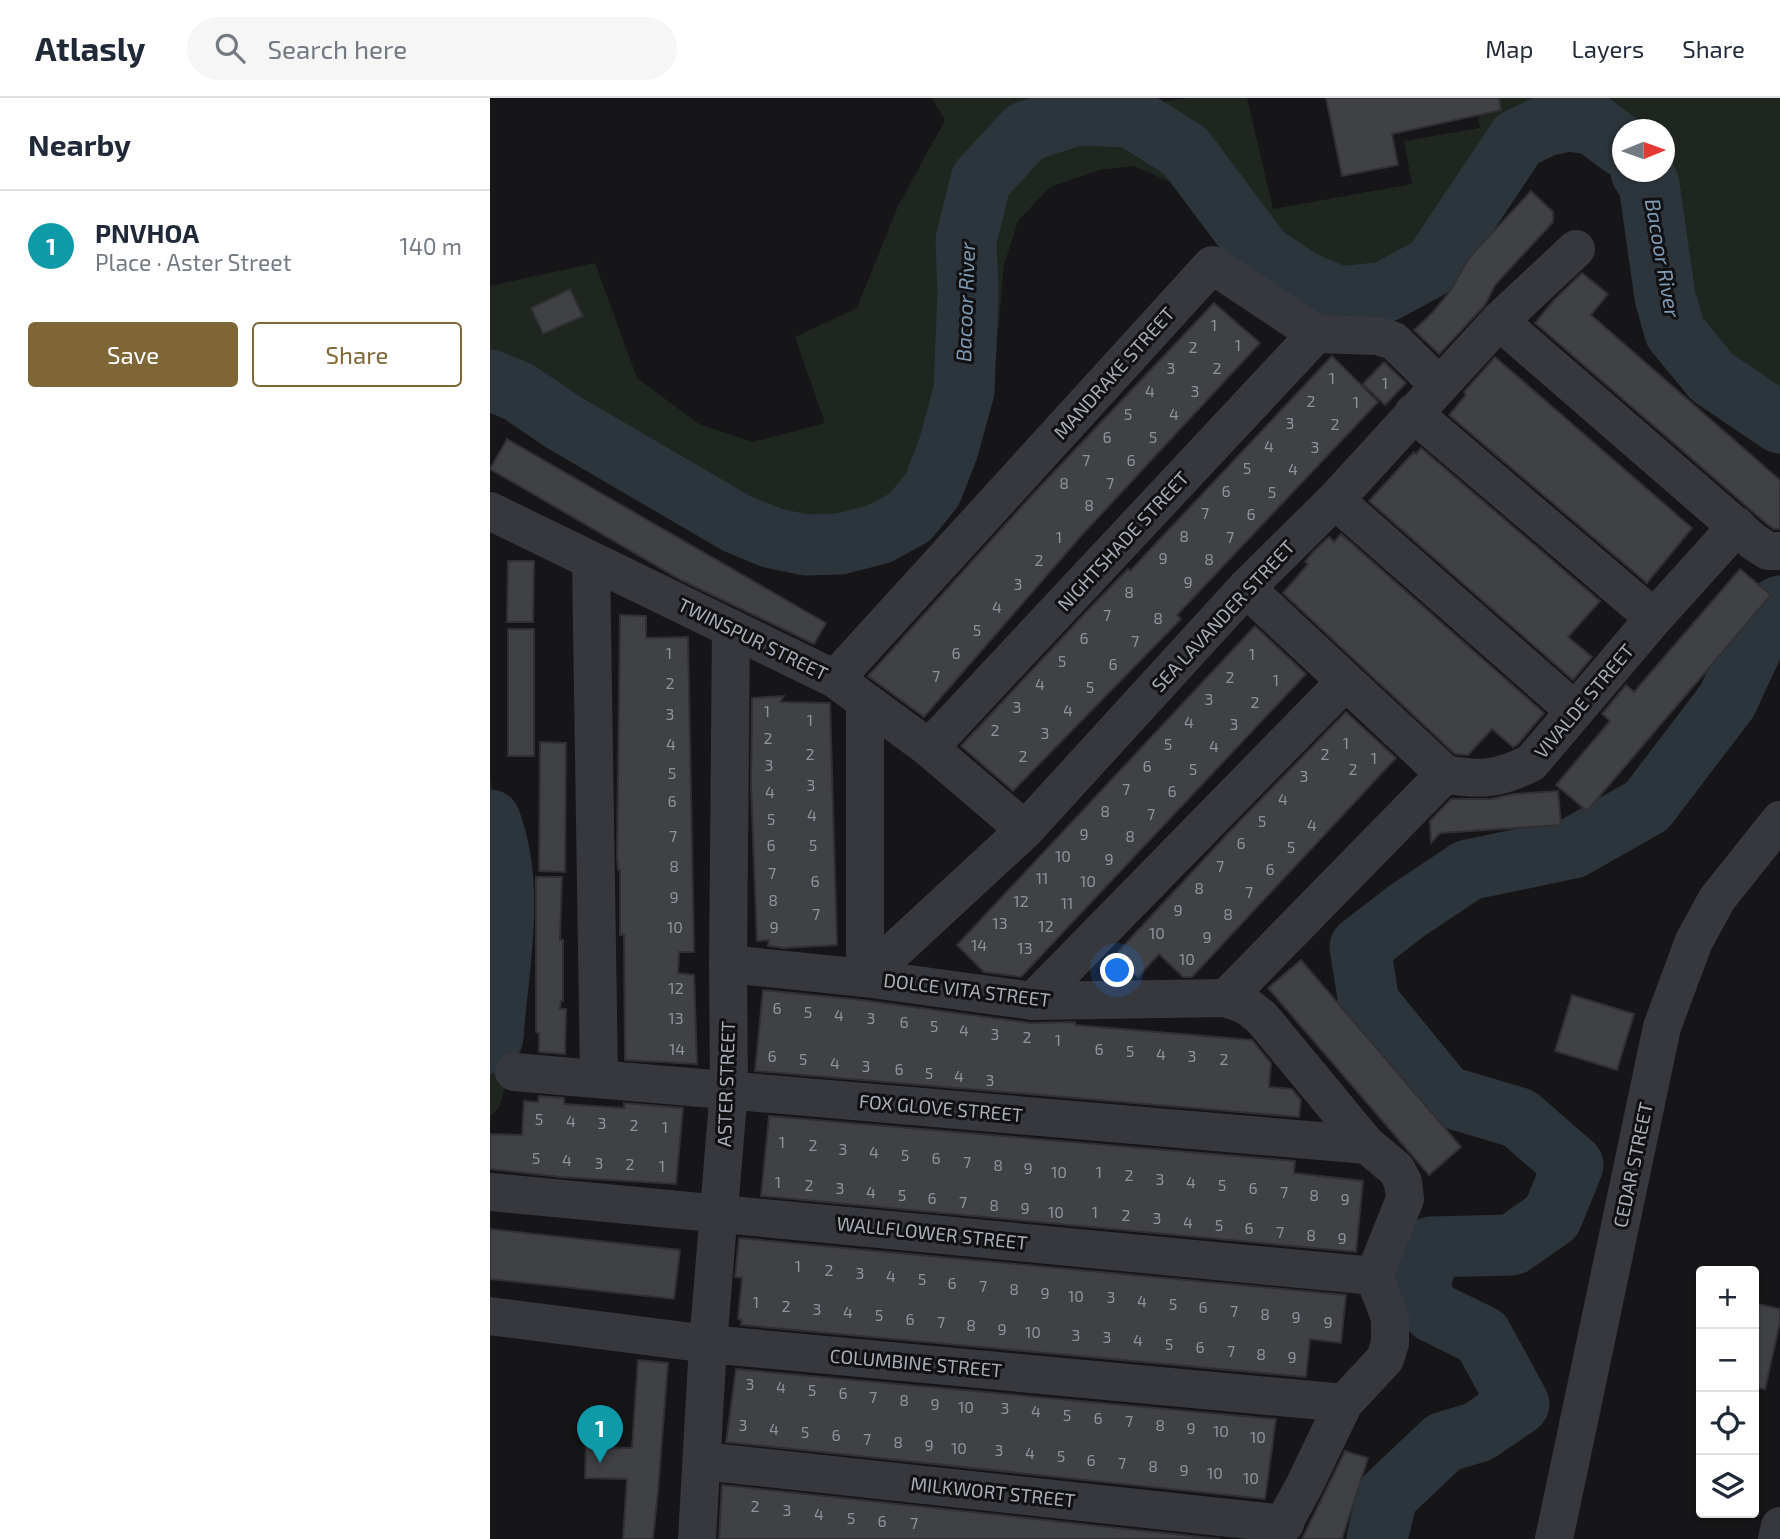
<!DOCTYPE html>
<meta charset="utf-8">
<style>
:root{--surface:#fff;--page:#f6f6f7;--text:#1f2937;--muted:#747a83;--line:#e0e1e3;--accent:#7e6636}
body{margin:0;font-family:"Exo 2",sans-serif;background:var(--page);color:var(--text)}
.controls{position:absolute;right:21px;bottom:21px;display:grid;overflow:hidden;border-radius:7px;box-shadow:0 2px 5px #0004}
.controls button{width:63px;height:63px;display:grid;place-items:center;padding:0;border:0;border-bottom:2px solid var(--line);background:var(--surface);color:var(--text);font:35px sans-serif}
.compass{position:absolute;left:1122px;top:21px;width:63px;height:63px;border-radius:50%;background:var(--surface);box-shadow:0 2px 5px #0004;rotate:89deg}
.you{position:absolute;left:628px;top:873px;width:24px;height:24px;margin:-18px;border:5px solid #fff;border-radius:50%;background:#1a73e8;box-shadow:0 0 0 10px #1a73e833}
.badge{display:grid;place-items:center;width:46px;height:46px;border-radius:50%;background:var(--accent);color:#fff;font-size:23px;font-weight:700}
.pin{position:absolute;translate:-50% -58px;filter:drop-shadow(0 2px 4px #0008)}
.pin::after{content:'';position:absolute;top:37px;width:24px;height:21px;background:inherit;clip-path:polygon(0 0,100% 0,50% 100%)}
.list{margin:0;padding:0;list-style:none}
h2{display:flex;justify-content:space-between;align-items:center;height:91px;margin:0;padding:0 28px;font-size:30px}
h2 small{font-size:23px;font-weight:400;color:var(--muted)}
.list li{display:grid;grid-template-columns:46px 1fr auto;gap:21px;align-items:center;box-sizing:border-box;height:112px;padding:0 28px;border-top:2px solid var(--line)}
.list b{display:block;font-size:26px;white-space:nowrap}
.list p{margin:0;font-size:23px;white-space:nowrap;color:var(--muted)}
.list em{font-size:23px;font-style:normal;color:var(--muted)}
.actions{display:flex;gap:14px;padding:21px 28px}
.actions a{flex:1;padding:16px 0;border:2px solid var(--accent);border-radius:7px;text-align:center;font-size:24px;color:var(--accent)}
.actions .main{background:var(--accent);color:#fff}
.icon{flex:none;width:38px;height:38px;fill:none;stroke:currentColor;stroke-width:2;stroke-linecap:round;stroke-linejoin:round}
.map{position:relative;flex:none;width:1290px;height:1441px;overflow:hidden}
header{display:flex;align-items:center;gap:42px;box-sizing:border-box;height:98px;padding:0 35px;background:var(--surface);border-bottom:2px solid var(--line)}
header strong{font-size:33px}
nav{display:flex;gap:38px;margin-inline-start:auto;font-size:24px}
.search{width:490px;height:63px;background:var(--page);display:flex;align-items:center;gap:18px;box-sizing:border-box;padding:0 24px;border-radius:38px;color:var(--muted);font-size:26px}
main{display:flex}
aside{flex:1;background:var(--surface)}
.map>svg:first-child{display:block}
</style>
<header>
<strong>Atlasly</strong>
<div class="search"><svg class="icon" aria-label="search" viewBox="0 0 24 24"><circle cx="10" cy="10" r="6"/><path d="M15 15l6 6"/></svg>Search here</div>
<nav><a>Map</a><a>Layers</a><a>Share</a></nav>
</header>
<main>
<aside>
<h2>Nearby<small></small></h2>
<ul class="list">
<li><span class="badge" style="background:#0f9aa8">1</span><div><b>PNVHOA</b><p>Place · Aster Street</p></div><em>140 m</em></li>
</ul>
<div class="actions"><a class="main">Save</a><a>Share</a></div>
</aside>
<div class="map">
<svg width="1290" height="1441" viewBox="0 0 1290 1441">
<rect width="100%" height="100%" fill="#161618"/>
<g fill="#1e261f" fill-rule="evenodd">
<path d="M442,0H667L669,4L697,0H757L783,111L922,86L914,43L990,30L985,0H1290V343L1208,285L1172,247L1159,206L1146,100L1125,60L1105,41L1076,40L1047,53L946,180L915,205L854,217L797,198L751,165L711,116L680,84L643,68L610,72L560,89L528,123L514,167L503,291L487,343L457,403L392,457L334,468L262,455L23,308L0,297V188L105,165L147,280L209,326L263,344L335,325L305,239L367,210L408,108L455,22ZM1132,32H1174V74H1132Z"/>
<polygon points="0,679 24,786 20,972 9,1010 0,1018"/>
</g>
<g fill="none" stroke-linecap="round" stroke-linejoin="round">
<g stroke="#2c353c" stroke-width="61">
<polyline points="1151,74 1159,86 1175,199 1185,234 1222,279 1290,325"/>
<polyline points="0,282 29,294 73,324 246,425 282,440 316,447 350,446 389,436 420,419 442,392 458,351 474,293 478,195 476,142 491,82 535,34 586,17 641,19 695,53 773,157 812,183 850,199 895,194 943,168 1028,41 1055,28 1079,23 1104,27 1132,48"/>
<path d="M0,722C26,789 8,869 3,939L0,945"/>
<polyline points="887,1441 897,1398 954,1344 988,1334 1029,1306 992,1238 943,1214 928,1193 941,1149 1022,1147 1062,1119 1083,1067 1029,1020 955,998 879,905 870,849 918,812 978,772 1083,750 1157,708 1237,603 1278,515 1290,508"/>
</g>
</g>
<g fill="#404145" stroke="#303034" stroke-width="2">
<polygon points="836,0 1009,0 1011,12 902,36 908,67 852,78"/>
<polygon points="1041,93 1063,114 1063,124 1005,187 995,207 949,256 924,232 943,214 961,192 978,161"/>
<polygon points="1092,175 1118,196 1101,217 1290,382 1290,431 1284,431 1277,426 1045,225 1064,202"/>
<polygon points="80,191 93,218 53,236 41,210"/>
<polygon points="724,205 770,245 591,438 434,619 378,578 543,396"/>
<polygon points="842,258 888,304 687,517 691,521 523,693 471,648 601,509 638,471 640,473"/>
<polygon points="1005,259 1202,430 1157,485 959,317 976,297 974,294"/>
<polygon points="894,264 916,285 895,307 873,286"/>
<polygon points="17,341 336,525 324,546 191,482 0,371"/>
<polygon points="931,350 1110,503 1078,539 1102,559 1083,582 879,403 924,354 926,356"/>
<polygon points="851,436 1054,615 1027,647 1023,649 1002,631 978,657 965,656 793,495 818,466 815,464 823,454 839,439 844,444"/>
<polygon points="18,463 44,463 43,524 17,524"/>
<polygon points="1250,471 1281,497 1097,713 1066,687 1120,623 1112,616 1136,587 1144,594"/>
<polygon points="130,517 156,518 156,540 198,539 204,854 189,854 188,875 204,877 207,966 135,962 134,837 130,837 130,772 128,772 127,758"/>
<polygon points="765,528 816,576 531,879 494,874 467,847"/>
<rect x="18" y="531" width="26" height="127"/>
<polygon points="294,598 290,604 340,605 347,847 294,850 278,848 279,842 267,843 261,687 262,600"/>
<polygon points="856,614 906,660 702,879 693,879 669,856 648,879 625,857 742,731"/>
<polygon points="50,644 76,645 75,774 49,773"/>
<polygon points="1068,693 1071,727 950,735 941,745 940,723 961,701 1001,701 1023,696"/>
<polygon points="46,779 72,779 70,840 70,842 73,842 73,903 71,903 70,911 76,911 75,956 49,954 49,935 46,934"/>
<polygon points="811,862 971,1049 939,1077 778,890"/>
<polygon points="273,892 372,902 540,925 585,924 585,927 762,942 781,965 779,989 802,991 811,1002 809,1019 265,973"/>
<polygon points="1082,897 1144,916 1127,972 1065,953"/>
<polygon points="49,998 74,1000 74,1006 134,1010 134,1005 193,1010 186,1086 70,1079 0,1071 0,1036 32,1037 34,1003 48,1004"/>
<polygon points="279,1018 805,1063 804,1075 873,1083 866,1154 271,1098"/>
<polygon points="0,1131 190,1152 184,1201 0,1181"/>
<polygon points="249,1140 856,1197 851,1245 820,1241 816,1279 251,1227 252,1222 248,1221 252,1180 245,1179"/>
<polygon points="1264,1205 1290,1211 1290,1224 1275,1291 1264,1289"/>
<polygon points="148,1262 178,1265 168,1393 163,1441 133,1441 137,1381 95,1380 96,1349 142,1350"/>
<polygon points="246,1271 786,1321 775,1401 236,1344"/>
<polygon points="855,1353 878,1360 852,1441 812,1441"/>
<polygon points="232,1387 730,1441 229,1441"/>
</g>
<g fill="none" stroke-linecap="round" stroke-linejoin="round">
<g stroke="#37383d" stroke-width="38">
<polyline points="1009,223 1264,444 1278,453 1290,453"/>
<polyline points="923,315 1164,520"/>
<polyline points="845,402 1085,613"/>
<polyline points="0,413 345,581 439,650 535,732"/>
<polyline points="101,463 109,981"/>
<polyline points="756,490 955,676"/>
<polyline points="345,581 722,167 826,236 888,238 904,243 949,287"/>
<polyline points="439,650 826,236"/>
<path d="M955,676C990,683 1009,681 1041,665L1164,520L1247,428"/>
<polyline points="238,866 375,880 543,903 736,900 757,908 772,920 877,1047 906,1071 913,1084 915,1101 884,1178"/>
<polyline points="375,880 535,732 756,490 845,402 1009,223 1086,151"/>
<polyline points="375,880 375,605"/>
<polyline points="736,900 955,676"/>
<polyline points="543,903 855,584"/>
<polyline points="24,974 877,1047"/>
<polyline points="0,1094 884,1178"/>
<polyline points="0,1218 218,1246 854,1305"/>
<polyline points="212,1363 795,1426"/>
<polyline points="207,1441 218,1246 239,991 238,866 241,530"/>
<polyline points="785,1441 814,1388 854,1305 895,1261 900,1245 900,1220 884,1178"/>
<polyline points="1064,1441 1172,929 1204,843 1227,801 1290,722"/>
<polyline points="1287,1441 1290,1428"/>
</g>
</g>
<g text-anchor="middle" stroke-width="6" stroke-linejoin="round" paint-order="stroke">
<g font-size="16" fill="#8e929b">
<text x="724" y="233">1</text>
<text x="748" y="253">1</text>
<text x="703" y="255">2</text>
<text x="681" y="276">3</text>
<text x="727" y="276">2</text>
<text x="842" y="286">1</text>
<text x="895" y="291">1</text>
<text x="660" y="299">4</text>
<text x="705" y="299">3</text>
<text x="821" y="309">2</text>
<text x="866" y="310">1</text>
<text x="638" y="322">5</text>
<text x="684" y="322">4</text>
<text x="800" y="331">3</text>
<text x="845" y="332">2</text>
<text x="617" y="345">6</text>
<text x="663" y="345">5</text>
<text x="779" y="354">4</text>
<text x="825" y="355">3</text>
<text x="596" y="368">7</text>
<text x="641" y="368">6</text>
<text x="757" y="376">5</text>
<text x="803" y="377">4</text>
<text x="574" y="391">8</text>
<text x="620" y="391">7</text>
<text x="736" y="399">6</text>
<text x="782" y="400">5</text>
<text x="599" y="413">8</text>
<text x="715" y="421">7</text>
<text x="761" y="422">6</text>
<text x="694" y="444">8</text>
<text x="569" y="445">1</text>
<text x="740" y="445">7</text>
<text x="673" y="466">9</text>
<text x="719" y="467">8</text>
<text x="549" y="468">2</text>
<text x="698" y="490">9</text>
<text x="528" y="492">3</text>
<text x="639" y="500">8</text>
<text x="507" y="515">4</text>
<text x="617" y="523">7</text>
<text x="668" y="526">8</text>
<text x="487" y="538">5</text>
<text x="594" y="546">6</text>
<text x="645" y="549">7</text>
<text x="179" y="561">1</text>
<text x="466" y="561">6</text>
<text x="762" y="562">1</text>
<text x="572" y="569">5</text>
<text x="623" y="572">6</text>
<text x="446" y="584">7</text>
<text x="740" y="585">2</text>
<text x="786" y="588">1</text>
<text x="180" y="591">2</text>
<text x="550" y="592">4</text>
<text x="600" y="595">5</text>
<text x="719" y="607">3</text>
<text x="765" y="610">2</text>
<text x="527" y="615">3</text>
<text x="578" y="618">4</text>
<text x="277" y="619">1</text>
<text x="180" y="622">3</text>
<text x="320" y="628">1</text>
<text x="699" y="630">4</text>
<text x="744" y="632">3</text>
<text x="505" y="638">2</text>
<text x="555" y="641">3</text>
<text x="278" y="646">2</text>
<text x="856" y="651">1</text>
<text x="181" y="652">4</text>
<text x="678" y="652">5</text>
<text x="724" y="654">4</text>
<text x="320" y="662">2</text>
<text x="835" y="662">2</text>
<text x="533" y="664">2</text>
<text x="884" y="666">1</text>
<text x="279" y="673">3</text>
<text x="657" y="674">6</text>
<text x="703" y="677">5</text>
<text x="863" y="677">2</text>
<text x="182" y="681">5</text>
<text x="814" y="684">3</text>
<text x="321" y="693">3</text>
<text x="636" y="697">7</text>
<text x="682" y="699">6</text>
<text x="280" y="700">4</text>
<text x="793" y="707">4</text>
<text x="182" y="709">6</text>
<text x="615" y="719">8</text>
<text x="661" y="722">7</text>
<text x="322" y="723">4</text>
<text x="281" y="727">5</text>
<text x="772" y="729">5</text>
<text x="822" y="733">4</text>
<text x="594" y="742">9</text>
<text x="183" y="744">7</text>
<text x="640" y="744">8</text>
<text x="751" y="751">6</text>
<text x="281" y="753">6</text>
<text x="323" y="753">5</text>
<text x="801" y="755">5</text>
<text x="573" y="764">10</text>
<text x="619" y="767">9</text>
<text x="184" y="774">8</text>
<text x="730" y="774">7</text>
<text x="780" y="777">6</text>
<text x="282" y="781">7</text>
<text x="552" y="786">11</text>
<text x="325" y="789">6</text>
<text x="598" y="789">10</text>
<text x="709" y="796">8</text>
<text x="759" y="800">7</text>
<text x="184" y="805">9</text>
<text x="283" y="808">8</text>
<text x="531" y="809">12</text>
<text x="577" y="811">11</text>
<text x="688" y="818">9</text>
<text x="326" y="822">7</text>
<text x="738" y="822">8</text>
<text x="510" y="831">13</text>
<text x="556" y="834">12</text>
<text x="185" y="835">10</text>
<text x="284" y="835">9</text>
<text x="667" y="841">10</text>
<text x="717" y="845">9</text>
<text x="489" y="853">14</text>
<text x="535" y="856">13</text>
<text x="697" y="867">10</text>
<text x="186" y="896">12</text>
<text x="287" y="916">6</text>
<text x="318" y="920">5</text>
<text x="349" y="923">4</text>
<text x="186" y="926">13</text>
<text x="381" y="926">3</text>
<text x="414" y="930">6</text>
<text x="444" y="934">5</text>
<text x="474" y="938">4</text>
<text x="505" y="942">3</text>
<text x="537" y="945">2</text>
<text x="568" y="948">1</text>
<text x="187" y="957">14</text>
<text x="609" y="957">6</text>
<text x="640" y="959">5</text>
<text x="671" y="962">4</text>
<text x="282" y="964">6</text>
<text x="702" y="964">3</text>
<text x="313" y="967">5</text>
<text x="734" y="967">2</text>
<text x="345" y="971">4</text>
<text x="376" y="974">3</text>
<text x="409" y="977">6</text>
<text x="439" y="981">5</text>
<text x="469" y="984">4</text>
<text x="500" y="988">3</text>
<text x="49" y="1027">5</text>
<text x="81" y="1029">4</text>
<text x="112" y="1031">3</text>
<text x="144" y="1033">2</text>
<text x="175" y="1035">1</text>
<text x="292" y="1050">1</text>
<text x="323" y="1053">2</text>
<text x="353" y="1057">3</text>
<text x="384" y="1060">4</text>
<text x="415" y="1063">5</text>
<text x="46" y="1066">5</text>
<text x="446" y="1066">6</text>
<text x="77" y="1068">4</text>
<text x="477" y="1070">7</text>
<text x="109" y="1071">3</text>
<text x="140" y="1072">2</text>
<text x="508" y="1073">8</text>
<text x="172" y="1074">1</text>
<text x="538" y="1076">9</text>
<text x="569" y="1080">10</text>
<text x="609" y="1080">1</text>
<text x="639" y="1083">2</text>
<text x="670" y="1087">3</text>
<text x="288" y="1090">1</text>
<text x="701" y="1090">4</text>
<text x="319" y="1093">2</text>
<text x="732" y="1093">5</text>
<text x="350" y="1096">3</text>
<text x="763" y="1096">6</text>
<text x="381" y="1100">4</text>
<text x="794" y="1100">7</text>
<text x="412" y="1103">5</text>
<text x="824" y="1103">8</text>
<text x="442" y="1106">6</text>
<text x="855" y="1107">9</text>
<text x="473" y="1110">7</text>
<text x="504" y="1113">8</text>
<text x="535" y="1116">9</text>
<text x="566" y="1120">10</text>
<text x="605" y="1120">1</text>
<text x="636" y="1123">2</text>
<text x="667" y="1126">3</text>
<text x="698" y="1130">4</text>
<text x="729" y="1133">5</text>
<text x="759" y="1136">6</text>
<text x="790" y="1140">7</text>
<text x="821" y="1143">8</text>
<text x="852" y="1146">9</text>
<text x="308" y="1174">1</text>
<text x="339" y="1178">2</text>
<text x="370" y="1181">3</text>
<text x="401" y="1184">4</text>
<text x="432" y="1187">5</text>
<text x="462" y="1191">6</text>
<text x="493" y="1194">7</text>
<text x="524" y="1197">8</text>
<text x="555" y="1201">9</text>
<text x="586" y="1204">10</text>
<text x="621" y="1205">3</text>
<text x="652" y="1209">4</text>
<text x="266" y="1210">1</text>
<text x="683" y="1212">5</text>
<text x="296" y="1214">2</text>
<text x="713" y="1215">6</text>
<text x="327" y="1217">3</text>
<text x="744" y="1219">7</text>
<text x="358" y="1220">4</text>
<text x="775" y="1222">8</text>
<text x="389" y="1223">5</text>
<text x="806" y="1225">9</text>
<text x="420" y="1227">6</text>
<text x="451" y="1230">7</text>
<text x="838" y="1230">9</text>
<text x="481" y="1233">8</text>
<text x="512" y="1237">9</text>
<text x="543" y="1240">10</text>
<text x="586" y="1243">3</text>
<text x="617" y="1245">3</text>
<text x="648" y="1248">4</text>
<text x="679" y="1252">5</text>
<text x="710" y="1255">6</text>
<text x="741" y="1259">7</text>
<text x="771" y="1262">8</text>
<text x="802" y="1265">9</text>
<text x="260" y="1292">3</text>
<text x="291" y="1295">4</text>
<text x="322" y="1298">5</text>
<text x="353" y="1301">6</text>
<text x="383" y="1305">7</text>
<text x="414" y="1308">8</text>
<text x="445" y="1312">9</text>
<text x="476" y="1315">10</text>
<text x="515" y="1316">3</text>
<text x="546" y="1319">4</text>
<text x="577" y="1323">5</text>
<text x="608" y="1326">6</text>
<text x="639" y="1329">7</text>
<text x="253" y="1333">3</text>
<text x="670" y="1333">8</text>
<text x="701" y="1336">9</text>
<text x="284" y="1337">4</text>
<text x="731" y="1339">10</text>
<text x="315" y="1340">5</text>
<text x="346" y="1343">6</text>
<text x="768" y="1345">10</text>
<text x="377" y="1347">7</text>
<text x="408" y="1350">8</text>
<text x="439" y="1353">9</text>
<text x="469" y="1356">10</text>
<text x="509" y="1358">3</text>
<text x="540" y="1361">4</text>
<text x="571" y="1364">5</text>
<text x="601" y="1368">6</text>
<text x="632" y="1371">7</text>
<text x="663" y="1374">8</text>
<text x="694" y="1378">9</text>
<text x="725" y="1381">10</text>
<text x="761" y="1386">10</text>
<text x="265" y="1414">2</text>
<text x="297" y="1418">3</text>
<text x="329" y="1422">4</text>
<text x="361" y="1426">5</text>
<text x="392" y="1429">6</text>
<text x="424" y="1431">7</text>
</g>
<g font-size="19" fill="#a8adb8" stroke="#111113">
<text transform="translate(624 275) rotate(-48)" y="7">MANDRAKE STREET</text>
<text transform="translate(633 443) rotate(-47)" y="7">NIGHTSHADE STREET</text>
<text transform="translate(733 518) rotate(-47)" y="7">SEA LAVANDER STREET</text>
<text transform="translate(263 541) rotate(26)" y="7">TWINSPUR STREET</text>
<text transform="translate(1094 603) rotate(-50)" y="7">VIVALDE STREET</text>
<text transform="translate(477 892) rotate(7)" y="7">DOLCE VITA STREET</text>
<text transform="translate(236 986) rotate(-88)" y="7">ASTER STREET</text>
<text transform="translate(451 1010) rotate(5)" y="7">FOX GLOVE STREET</text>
<text transform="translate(1143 1067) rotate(-78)" y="7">CEDAR STREET</text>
<text transform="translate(442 1135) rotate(6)" y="7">WALLFLOWER STREET</text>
<text transform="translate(426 1265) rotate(5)" y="7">COLUMBINE STREET</text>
<text transform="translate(503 1394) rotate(6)" y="7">MILKWORT STREET</text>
</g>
<g font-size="21" font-style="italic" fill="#7f9bb3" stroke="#111113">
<text transform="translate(1172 160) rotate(80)" y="7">Bacoor River</text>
<text transform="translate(476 204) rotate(-88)" y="7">Bacoor River</text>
</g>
</g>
</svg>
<div class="controls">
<button>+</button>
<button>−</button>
<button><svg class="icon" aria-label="locate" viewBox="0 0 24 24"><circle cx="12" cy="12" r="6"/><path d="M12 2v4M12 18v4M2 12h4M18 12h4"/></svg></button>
<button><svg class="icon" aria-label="layers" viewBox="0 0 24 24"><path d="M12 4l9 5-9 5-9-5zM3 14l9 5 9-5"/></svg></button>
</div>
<svg class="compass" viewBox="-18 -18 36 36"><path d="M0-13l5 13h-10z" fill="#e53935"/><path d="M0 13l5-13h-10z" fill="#747a83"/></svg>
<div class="you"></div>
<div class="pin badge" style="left:110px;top:1365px;background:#0f9aa8">1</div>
</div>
</main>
